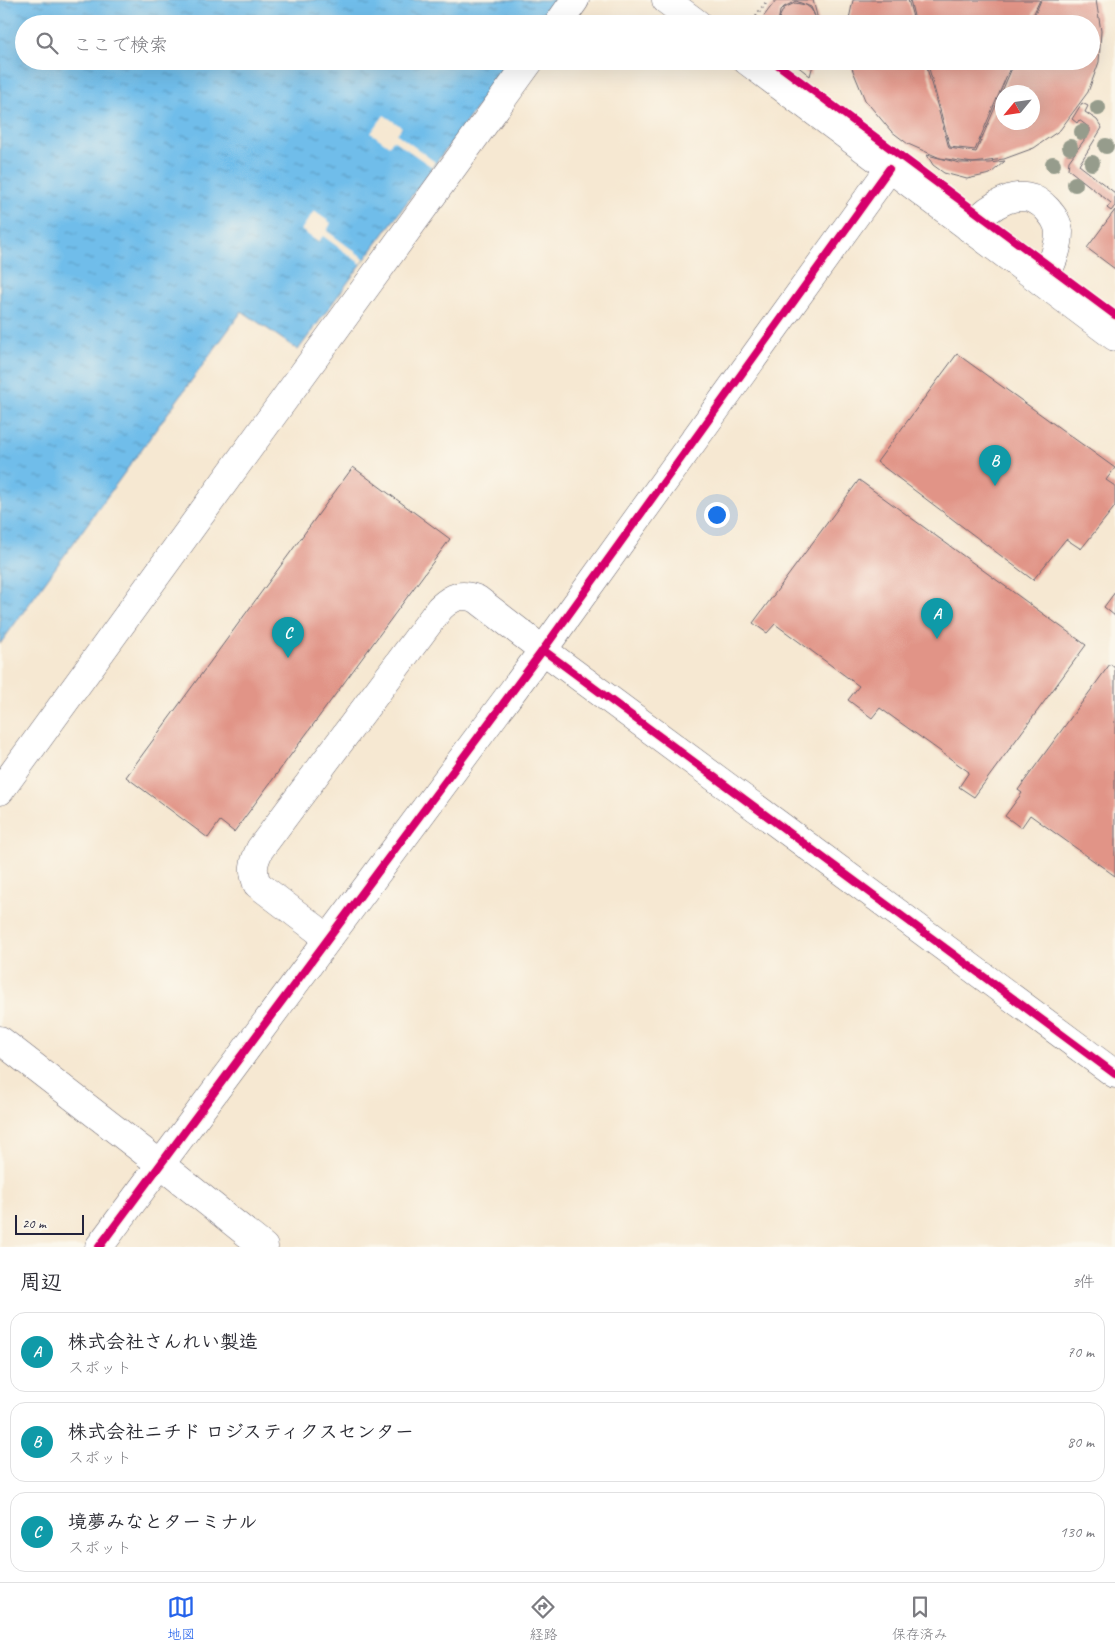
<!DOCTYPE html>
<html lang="ja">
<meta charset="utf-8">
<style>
:root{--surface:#fff;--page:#f7f7f7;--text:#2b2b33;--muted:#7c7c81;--line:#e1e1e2;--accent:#2563eb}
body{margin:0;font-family:Caveat,"Klee One",sans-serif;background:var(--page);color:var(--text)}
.compass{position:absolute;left:995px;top:85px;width:45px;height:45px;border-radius:50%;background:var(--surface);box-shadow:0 5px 20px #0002;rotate:241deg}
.scale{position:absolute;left:15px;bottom:12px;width:69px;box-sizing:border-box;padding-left:5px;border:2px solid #22223b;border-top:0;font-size:14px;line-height:18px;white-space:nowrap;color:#22223b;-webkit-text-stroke:4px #fbf7ec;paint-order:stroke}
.you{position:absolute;left:716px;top:514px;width:18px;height:18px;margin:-12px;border:4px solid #fff;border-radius:50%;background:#1a73e8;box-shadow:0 0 0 8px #1a73e833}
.badge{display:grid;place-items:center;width:32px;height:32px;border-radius:50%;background:var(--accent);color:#fff;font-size:16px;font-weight:700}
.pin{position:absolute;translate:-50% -41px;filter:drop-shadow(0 1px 2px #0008)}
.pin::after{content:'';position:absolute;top:26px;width:18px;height:15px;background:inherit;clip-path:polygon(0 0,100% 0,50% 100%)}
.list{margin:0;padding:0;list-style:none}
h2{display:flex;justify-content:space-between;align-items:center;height:65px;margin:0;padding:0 20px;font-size:21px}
h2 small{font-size:16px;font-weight:400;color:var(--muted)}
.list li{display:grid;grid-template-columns:32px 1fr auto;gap:15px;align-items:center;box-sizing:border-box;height:80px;margin:0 10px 10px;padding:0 10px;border:1px solid var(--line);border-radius:15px}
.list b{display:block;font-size:19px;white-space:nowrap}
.list p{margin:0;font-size:16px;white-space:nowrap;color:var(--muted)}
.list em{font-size:16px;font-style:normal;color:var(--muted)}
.icon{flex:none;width:28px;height:28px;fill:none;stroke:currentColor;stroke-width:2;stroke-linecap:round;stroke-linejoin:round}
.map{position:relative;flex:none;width:1115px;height:1247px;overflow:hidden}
.search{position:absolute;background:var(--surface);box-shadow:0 5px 20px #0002;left:15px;right:15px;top:15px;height:55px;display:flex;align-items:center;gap:12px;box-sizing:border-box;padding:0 18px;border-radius:28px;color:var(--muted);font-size:19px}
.sheet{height:335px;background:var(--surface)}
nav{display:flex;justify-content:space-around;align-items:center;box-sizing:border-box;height:70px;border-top:1px solid var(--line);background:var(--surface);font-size:14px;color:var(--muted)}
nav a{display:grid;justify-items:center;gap:2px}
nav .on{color:var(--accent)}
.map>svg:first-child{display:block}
</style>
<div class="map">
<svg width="1115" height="1247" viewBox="0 0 1115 1247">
<defs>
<pattern id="water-ripples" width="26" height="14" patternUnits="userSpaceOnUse" patternTransform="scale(1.25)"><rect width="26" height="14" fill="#70bdea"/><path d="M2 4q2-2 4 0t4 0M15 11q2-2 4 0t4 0" fill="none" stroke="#5c99bf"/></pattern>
</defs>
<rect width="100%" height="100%" fill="#fbf7ec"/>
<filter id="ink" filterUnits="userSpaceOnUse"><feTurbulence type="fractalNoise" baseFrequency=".02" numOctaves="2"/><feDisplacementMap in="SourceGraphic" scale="10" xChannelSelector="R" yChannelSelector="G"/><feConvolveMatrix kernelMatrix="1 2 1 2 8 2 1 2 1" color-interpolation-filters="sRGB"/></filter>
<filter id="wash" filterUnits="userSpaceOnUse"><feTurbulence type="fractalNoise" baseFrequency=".0096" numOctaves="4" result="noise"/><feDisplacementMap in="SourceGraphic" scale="20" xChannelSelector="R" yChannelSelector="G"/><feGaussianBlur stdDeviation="1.12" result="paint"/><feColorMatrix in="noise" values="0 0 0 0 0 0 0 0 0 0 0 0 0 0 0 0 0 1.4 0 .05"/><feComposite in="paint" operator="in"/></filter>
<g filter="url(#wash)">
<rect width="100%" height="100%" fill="#f6e8d2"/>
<polygon fill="url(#water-ripples)" stroke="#497092" points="0,0 555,0 538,24 24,24 24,61 511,61 298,350 242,311 0,644"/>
<g fill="#f6e8d2">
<polygon points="384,115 402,127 397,134 435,162 432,167 393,140 389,146 371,133"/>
<polygon points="314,211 331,223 327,231 365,259 361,264 323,236 318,242 301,230"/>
</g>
<g id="blocks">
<g fill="#e19487" fill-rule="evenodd">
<polygon points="776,0 813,0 819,24 815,24 815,16 811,7 796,1 784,7 780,11 778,24 758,24"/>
<polygon points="853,0 908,0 915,24 848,24"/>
<polygon points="910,0 1040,0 1029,24 916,24"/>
<path d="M1041,0H1096L1101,31L1099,62L1088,92L1060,130L1034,148L1004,159L973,163L940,158L908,144L891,131L865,100L849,61H925L949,148L976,152L1015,61H1091V24H1031ZM1002,92H1032V122H1002Z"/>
<polygon points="795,3 806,5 811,9 814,14 814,24 779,24 779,18 784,8"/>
<polygon points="791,61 814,61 810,76"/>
<polygon points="927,61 1013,61 975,150 950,147"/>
<polygon points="1082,103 1088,106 1085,112 1097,120 1102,128 1079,165 1115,193 1115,206 1111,211 1107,208 1111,203 1068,169 1069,161 1090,132 1090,128 1079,120 1077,123 1072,119"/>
<polygon points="927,155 960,163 990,163 1005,161 990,174 967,179 944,173 933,165"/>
<polygon points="1115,210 1115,269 1087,248"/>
<polygon points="957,354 1115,468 1106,480 1115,486 1115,506 1113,509 1081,549 1066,539 1033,580 877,462"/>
<polygon points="353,467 450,539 234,832 220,821 208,838 126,777"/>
<polygon points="859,480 1086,645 974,797 959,787 969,772 880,708 872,718 848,700 859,686 775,624 767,633 753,623"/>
<polygon points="1115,592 1115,616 1104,607"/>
<polygon points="1110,664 1115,668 1115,876 1030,815 1021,828 1005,816 1022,793 1018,790"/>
</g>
</g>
</g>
<g filter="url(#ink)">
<use href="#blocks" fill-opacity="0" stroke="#6c6770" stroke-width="1"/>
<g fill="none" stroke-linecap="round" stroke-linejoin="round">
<defs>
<g id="minor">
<polyline points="666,0 698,24"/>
<polyline points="558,24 575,0"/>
<polyline points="747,61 1115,337"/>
<path d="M969,228C988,207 1022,181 1047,209C1053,216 1058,222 1059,232C1059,250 1050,267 1043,283"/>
<polyline points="0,791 530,61"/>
<path d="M328,938L257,884C252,870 253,863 260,849L440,608C453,596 461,593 477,599L543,650L1115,1074"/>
<polyline points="0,1040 160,1164 264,1247"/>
<polyline points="99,1247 543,650 889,169"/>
</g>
</defs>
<use href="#minor" stroke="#6c6770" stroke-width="29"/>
<polyline stroke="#6c6770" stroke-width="3" stroke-dasharray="1 4" stroke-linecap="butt" points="750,24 768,0"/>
<use href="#minor" stroke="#fff" stroke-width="28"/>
<defs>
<g id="cycleway">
<polyline points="773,61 1115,315"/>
<polyline points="543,650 1115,1074"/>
<polyline points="99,1247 543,650 889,169"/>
</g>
</defs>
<use href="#cycleway" stroke="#fbf7ec" stroke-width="11"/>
<use href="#cycleway" stroke="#d6006c" stroke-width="8"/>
</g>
<g fill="#969c8c">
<circle cx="1098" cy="108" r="8"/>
<circle cx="1082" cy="132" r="8"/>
<circle cx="1106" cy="146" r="8"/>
<circle cx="1070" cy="147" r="8"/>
<circle cx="1092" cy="163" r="8"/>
<circle cx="1053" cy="164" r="8"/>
<circle cx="1075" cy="184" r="8"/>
</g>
</g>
</svg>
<svg class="compass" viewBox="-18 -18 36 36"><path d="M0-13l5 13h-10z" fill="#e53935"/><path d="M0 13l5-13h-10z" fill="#7c7c81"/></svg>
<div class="scale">20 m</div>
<div class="you"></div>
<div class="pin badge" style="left:937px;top:639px;background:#0f9aa8">A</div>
<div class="pin badge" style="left:995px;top:486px;background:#0f9aa8">B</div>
<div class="pin badge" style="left:288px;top:658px;background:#0f9aa8">C</div>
<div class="search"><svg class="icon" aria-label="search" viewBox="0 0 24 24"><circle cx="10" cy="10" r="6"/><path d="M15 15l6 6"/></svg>ここで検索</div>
</div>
<section class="sheet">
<h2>周辺<small>3件</small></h2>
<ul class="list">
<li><span class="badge" style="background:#0f9aa8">A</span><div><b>株式会社さんれい製造</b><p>スポット</p></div><em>70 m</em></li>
<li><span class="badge" style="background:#0f9aa8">B</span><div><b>株式会社ニチド ロジスティクスセンター</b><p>スポット</p></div><em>80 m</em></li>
<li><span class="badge" style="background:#0f9aa8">C</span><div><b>境夢みなとターミナル</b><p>スポット</p></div><em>130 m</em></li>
</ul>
</section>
<nav>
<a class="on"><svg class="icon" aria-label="map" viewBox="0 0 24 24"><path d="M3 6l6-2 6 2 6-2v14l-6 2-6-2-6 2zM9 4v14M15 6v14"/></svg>地図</a>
<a><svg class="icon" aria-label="directions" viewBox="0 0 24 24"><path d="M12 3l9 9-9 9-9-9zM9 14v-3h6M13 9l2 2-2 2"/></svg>経路</a>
<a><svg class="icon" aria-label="saved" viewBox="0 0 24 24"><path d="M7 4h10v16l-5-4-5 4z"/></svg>保存済み</a>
</nav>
